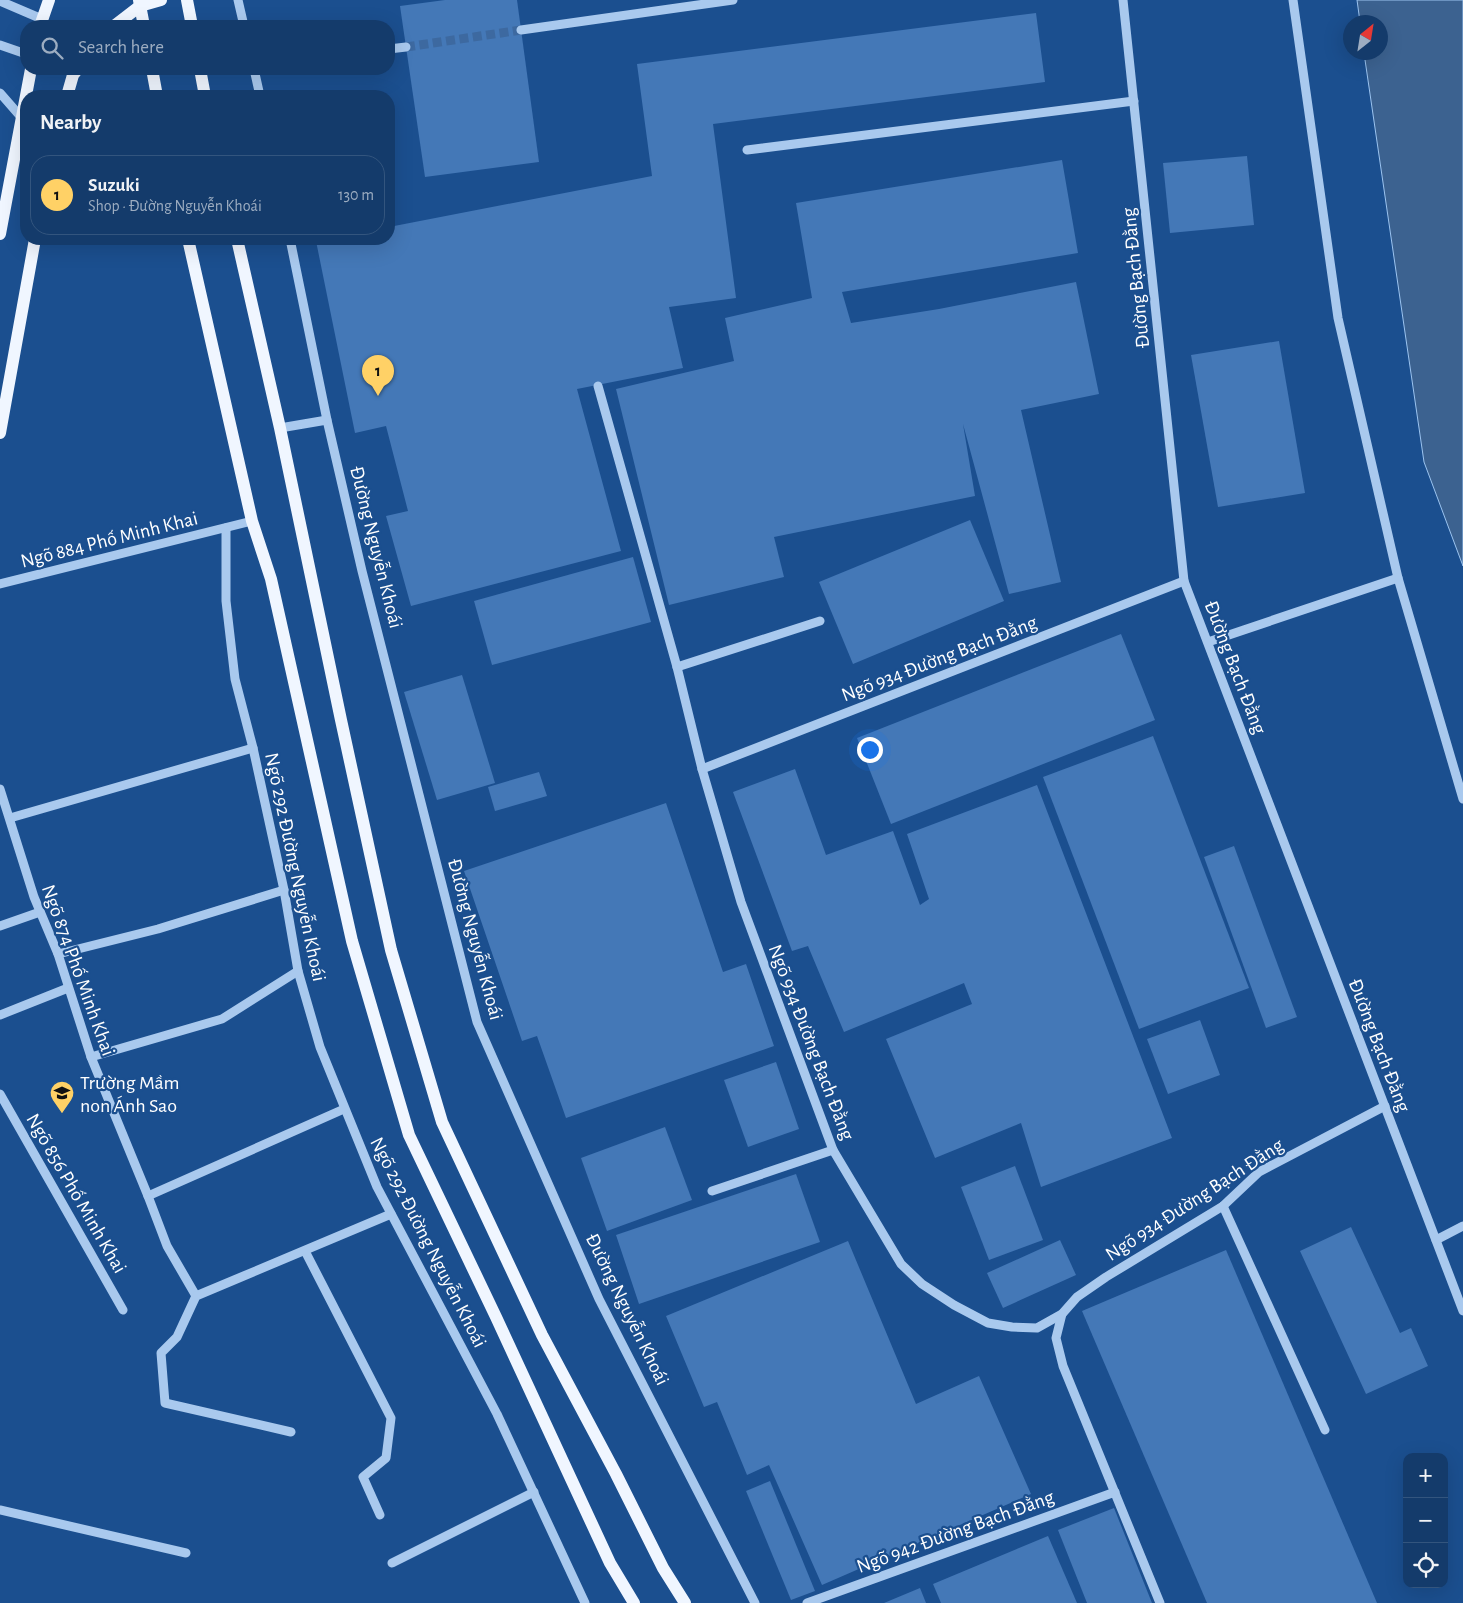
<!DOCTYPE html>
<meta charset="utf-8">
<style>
:root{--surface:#143b6b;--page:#214673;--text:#f1f3f6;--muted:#9dadc1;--line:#33557e;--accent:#ffd166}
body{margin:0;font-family:"Alegreya Sans",sans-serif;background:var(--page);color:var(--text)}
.controls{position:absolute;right:15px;bottom:15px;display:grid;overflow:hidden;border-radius:10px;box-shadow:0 5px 20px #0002}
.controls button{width:45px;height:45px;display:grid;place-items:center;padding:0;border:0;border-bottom:1px solid var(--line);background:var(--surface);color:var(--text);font:25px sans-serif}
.compass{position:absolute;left:1343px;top:15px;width:45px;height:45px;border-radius:50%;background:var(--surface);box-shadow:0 5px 20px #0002;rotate:30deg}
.you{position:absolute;left:869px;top:749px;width:18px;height:18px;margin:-12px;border:4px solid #fff;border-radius:50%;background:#1a73e8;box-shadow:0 0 0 8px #1a73e833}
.badge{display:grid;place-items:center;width:32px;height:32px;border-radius:50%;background:var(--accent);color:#111;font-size:16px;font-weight:700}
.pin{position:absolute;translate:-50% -41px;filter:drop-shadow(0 1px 2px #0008)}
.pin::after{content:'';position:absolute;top:26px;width:18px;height:15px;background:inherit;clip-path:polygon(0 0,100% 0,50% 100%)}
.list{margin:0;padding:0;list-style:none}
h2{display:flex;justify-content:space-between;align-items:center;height:65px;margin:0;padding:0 20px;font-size:21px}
h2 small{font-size:16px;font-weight:400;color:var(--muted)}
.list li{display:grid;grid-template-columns:32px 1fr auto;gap:15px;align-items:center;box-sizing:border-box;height:80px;margin:0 10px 10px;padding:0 10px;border:1px solid var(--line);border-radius:20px}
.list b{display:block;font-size:19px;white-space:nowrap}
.list p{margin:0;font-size:16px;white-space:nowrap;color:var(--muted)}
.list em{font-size:16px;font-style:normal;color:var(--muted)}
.icon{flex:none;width:28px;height:28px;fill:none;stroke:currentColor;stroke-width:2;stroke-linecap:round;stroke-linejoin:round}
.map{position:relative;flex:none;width:1463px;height:1603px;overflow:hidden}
.search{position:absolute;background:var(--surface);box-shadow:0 5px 20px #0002;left:20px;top:20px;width:375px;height:55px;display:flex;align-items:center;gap:12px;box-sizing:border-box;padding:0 18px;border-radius:20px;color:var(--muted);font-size:19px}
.panel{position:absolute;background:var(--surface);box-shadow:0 5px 20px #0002;left:20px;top:90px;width:375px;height:155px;border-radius:20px}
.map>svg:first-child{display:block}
</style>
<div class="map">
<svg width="1463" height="1603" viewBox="0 0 1463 1603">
<rect width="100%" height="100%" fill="#1b4f8f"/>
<polygon fill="#3c6290" stroke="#9cc4f0" points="1357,0 1463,0 1463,566 1424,462 1364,53 1380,52 1380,22 1360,22"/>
<g fill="#4478b7">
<polygon points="445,0 517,0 539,162 425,177 400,6"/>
<polygon points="1036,13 1045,82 713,124 736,298 669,307 683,368 577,389 621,551 411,606 386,516 408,511 386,426 355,433 316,241 327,239 389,239 389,227 652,176 637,64"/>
<polygon points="1247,156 1254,225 1170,233 1163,163"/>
<polygon points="1062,160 1078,253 842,292 851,323 939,309 1076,282 1099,394 1021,410 1061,582 1009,594 963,424 975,496 774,537 784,577 669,605 616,389 734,361 725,318 812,298 796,203"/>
<polygon points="1279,341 1305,493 1218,507 1191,355"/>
<polygon points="970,520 1004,601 853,664 819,582"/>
<polygon points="633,557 651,622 492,665 474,601"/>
<polygon points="1121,634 1155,720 891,824 857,738"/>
<polygon points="462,675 495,783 437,800 404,692"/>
<polygon points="1153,736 1249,988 1139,1029 1043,777"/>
<polygon points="795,769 826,855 893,831 920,905 929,899 907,834 1037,785 1172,1138 1041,1187 1021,1123 935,1158 886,1039 972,1004 964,983 844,1032 808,946 792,951 733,792"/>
<polygon points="539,772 547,796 495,811 488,787"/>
<polygon points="666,803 723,972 746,964 774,1046 566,1118 537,1036 522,1041 464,871"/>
<polygon points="1234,846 1297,1017 1266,1028 1204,857"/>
<polygon points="1200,1020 1220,1075 1168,1094 1147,1039"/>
<polygon points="776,1062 799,1129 748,1147 724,1080"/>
<polygon points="665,1127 692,1200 607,1231 581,1158"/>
<polygon points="1015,1166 1043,1240 989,1260 961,1187"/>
<polygon points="796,1174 820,1242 639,1304 616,1235"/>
<polygon points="1351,1227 1400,1333 1411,1328 1428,1366 1366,1394 1300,1251"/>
<polygon points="1060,1240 1076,1275 1003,1308 987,1273"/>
<polygon points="848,1241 916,1404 979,1376 1031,1494 822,1585 769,1465 747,1475 717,1402 704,1407 666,1316"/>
<polygon points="1226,1250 1377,1603 1207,1603 1082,1311"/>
<polygon points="770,1481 815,1591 791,1600 746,1491"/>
<polygon points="1114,1508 1152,1603 1087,1603 1058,1530"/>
<polygon points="1048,1536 1077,1603 941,1603 933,1584"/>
<polygon points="920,1588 926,1603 884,1603"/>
</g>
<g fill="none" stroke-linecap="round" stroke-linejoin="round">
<polyline stroke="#3d69a0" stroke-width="9" stroke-dasharray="9 4.5" stroke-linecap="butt" points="406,47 521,30"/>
<g stroke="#a9c9ee" stroke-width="9">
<polyline points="238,0 244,26"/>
<polyline points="1123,0 1184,581 1463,1311"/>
<polyline points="1293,0 1338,318 1398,578 1463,799"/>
<polyline points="0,1 42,19"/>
<polyline points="521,30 733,0"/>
<polyline points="0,45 26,54"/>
<polyline points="389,49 406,47"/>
<polyline points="254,69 260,96"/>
<polyline points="0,93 21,117"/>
<polyline points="747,150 1134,101"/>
<polyline points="290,239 327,420 362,571 477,1022 599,1299 755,1603"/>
<polyline points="598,386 677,667 702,769 741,902 833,1150 901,1264 922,1284 954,1305 988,1323 1012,1327 1037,1328 1062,1314 1077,1297 1106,1277 1223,1206 1259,1172 1385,1106"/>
<polyline points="280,428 327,420"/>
<polyline points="226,528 226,601 235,679 253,748 284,890 298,971 320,1047 377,1187 497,1414 585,1603"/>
<polyline points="0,584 252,521"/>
<polyline points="1208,642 1398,578"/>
<polyline points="677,667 820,621"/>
<polyline points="702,769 1184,581"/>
<polyline points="0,789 34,897 58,954 91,1057 148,1196 167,1246 196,1296"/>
<polyline points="10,818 253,748"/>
<polyline points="0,926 40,912"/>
<polyline points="58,954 158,929 284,890"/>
<polyline points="0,1015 68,988"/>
<polyline points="91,1057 222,1019 298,971"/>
<polyline points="0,1094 123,1310"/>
<polyline points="712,1191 833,1150"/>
<polyline points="148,1196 344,1109"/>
<polyline points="1223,1206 1325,1430"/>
<polyline points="1436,1240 1463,1226"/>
<polyline points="305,1251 391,1418 386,1458 363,1477 380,1515"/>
<polyline points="1062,1314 1056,1338 1063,1366 1160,1603"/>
<polyline points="291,1432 165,1403 161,1353 177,1337 196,1296 391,1214"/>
<polyline points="0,1510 186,1553"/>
<polyline points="392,1563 534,1492"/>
<polyline points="807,1603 1115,1492"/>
</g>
<g stroke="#f0f6ff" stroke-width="12">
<polyline points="139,0 144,26"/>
<polyline points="187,0 192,26"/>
<polyline points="40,26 49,0"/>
<polyline points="114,26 140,6 161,0"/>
<polyline points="152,69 157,96"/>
<polyline points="200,69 205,96"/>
<polyline points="67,96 73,75 78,69"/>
<polyline points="0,234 31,69"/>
<polyline points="188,239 252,521 271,579 352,941 409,1135 496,1317 610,1563 634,1603"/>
<polyline points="237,239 280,428 341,720 391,950 442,1122 542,1335 616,1474 663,1568 685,1603"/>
<polyline points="0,433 35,239"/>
</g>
</g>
<defs>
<symbol id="school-pin" viewBox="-11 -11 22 30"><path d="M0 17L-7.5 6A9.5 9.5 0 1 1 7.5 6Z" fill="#ffd166" stroke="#1b4f8f"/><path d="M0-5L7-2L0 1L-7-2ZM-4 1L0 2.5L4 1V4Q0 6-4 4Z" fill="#111"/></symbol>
</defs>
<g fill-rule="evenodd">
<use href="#school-pin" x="48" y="1079" width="28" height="38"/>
</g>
<g text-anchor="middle" stroke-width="4.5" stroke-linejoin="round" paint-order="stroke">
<g font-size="20" fill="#fff" stroke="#1b4f8f">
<text transform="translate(1135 278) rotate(-96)" y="7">Đường Bạch Đằng</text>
<text transform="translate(109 539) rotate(-14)" y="7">Ngõ 884 Phố Minh Khai</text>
<text transform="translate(377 547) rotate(76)" y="7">Đường Nguyễn Khoái</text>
<text transform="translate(939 658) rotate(-21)" y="7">Ngõ 934 Đường Bạch Đằng</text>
<text transform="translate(1236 667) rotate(69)" y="7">Đường Bạch Đằng</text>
<text transform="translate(296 867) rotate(78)" y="7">Ngõ 292 Đường Nguyễn Khoái</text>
<text transform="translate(476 939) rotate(75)" y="7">Đường Nguyễn Khoái</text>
<text transform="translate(79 970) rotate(70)" y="7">Ngõ 874 Phố Minh Khai</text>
<text transform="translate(812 1042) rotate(69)" y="7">Ngõ 934 Đường Bạch Đằng</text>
<text transform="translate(1380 1045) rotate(69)" y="7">Đường Bạch Đằng</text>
<text transform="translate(77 1193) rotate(60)" y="7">Ngõ 856 Phố Minh Khai</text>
<text transform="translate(1194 1199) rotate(-33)" y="7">Ngõ 934 Đường Bạch Đằng</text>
<text transform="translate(429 1242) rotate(63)" y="7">Ngõ 292 Đường Nguyễn Khoái</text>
<text transform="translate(628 1309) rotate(64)" y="7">Đường Nguyễn Khoái</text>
<text transform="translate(955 1531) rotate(-20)" y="7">Ngõ 942 Đường Bạch Đằng</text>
</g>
<g font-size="20" fill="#fff" stroke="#1b4f8f" text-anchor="start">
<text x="80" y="1089">Trường Mầm<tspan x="80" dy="23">non Ánh Sao</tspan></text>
</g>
</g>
</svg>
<div class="controls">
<button>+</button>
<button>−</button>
<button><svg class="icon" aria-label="locate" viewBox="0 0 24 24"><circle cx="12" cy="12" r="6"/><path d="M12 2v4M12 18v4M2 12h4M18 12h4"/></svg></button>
</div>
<svg class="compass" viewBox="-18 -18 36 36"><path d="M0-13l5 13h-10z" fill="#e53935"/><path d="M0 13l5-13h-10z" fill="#9dadc1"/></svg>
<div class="you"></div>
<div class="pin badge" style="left:378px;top:396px">1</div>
<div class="search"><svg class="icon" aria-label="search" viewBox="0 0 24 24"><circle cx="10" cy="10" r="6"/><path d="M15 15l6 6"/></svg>Search here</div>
<section class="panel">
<h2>Nearby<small></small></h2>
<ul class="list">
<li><span class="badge">1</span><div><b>Suzuki</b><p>Shop · Đường Nguyễn Khoái</p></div><em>130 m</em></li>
</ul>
</section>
</div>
